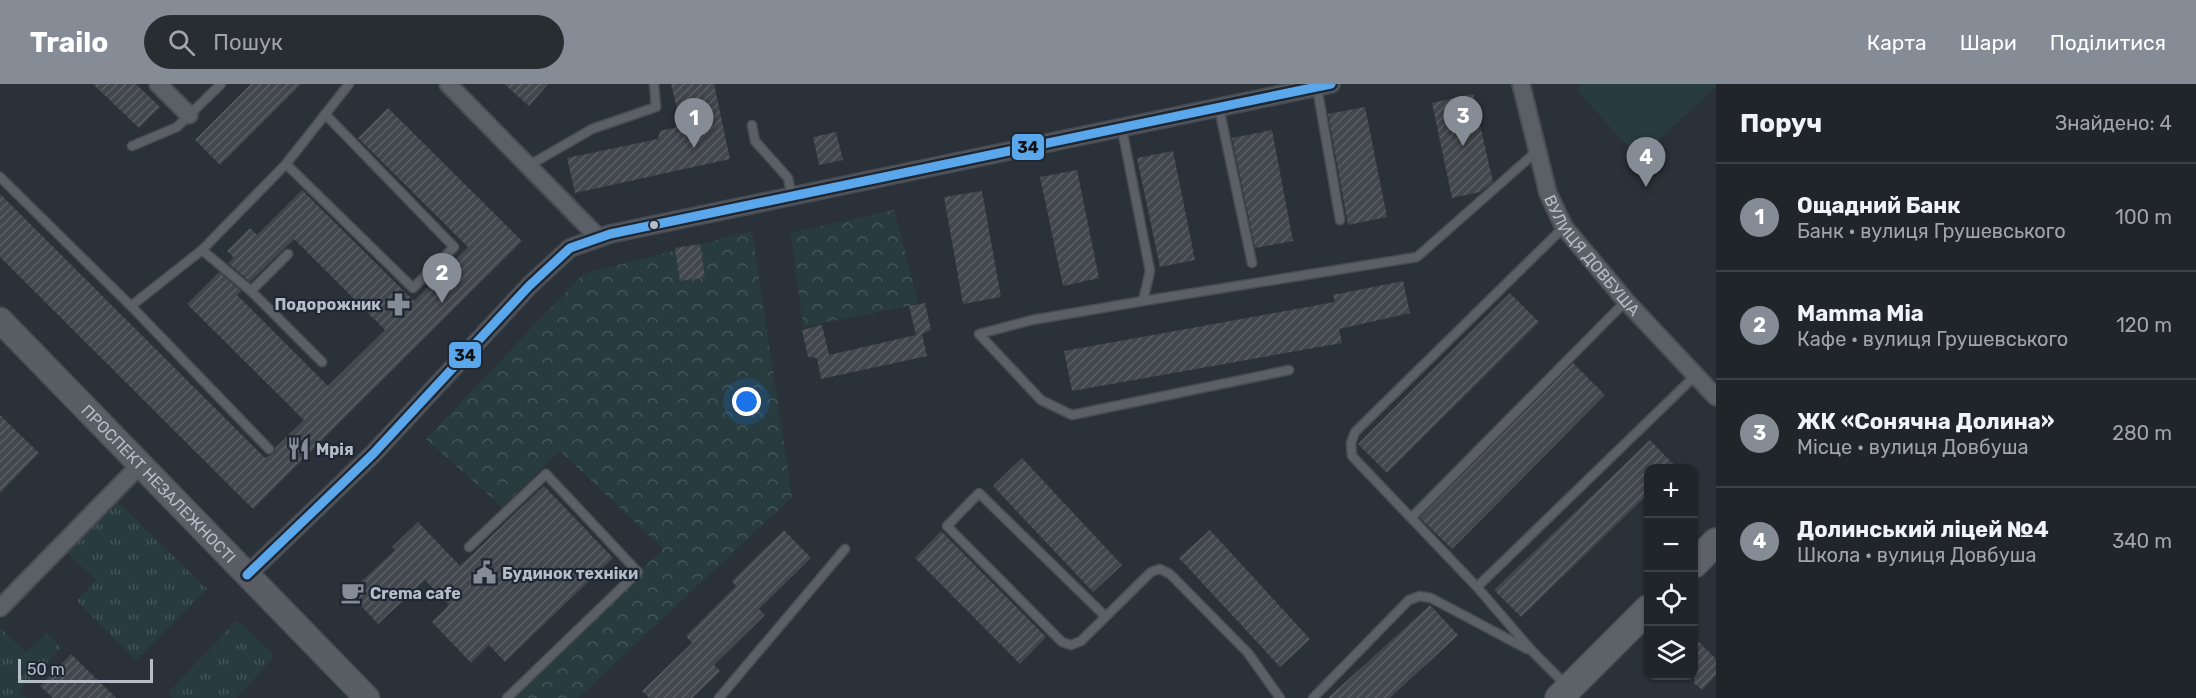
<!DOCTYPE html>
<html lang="uk">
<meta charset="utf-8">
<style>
:root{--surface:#20252a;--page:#282d32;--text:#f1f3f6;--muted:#a2a5a8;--line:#3d4247;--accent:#858c96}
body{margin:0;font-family:Rubik,sans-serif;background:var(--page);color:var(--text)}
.controls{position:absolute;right:18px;bottom:18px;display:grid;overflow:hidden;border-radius:12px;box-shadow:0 2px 4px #0004}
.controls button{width:54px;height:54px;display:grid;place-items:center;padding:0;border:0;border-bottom:2px solid var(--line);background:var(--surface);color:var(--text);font:30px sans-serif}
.scale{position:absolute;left:18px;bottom:15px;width:135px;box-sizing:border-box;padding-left:6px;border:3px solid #b5bdc9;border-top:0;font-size:16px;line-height:21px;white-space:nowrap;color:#b5bdc9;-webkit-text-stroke:4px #1e2733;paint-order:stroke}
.you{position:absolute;left:747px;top:318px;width:21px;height:21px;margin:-15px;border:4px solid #fff;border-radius:50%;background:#1a73e8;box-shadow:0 0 0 9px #1a73e833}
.badge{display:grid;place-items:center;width:39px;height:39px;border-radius:50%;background:var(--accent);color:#fff;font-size:20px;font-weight:700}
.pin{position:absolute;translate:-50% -50px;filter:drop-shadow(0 2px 3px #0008)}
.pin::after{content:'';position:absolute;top:32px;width:21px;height:18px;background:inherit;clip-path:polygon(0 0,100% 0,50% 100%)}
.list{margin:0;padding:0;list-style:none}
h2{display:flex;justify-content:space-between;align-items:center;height:78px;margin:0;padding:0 24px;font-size:26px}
h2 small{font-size:20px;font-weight:400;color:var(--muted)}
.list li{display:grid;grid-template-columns:39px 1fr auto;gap:18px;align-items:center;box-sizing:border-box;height:108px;padding:0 24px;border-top:2px solid var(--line)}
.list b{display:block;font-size:22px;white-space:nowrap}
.list p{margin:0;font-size:20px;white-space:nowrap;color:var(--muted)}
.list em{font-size:20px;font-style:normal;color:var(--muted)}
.icon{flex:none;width:33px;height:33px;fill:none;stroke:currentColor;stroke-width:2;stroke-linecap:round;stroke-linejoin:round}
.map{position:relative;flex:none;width:1716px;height:614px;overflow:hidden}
header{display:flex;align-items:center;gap:36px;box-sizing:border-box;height:84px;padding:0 30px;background:var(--accent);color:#fff}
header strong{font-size:28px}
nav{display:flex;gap:33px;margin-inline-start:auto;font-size:21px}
.search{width:420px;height:54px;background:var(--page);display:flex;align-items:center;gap:15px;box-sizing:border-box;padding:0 21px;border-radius:33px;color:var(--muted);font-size:22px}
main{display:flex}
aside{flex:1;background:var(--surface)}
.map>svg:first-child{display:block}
</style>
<header>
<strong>Trailo</strong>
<div class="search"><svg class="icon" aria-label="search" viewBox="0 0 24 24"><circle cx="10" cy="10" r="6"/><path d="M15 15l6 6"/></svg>Пошук</div>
<nav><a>Карта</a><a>Шари</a><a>Поділитися</a></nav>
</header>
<main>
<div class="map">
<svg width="1716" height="614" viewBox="0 0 1716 614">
<defs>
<pattern id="grass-tufts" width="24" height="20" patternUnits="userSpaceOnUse" patternTransform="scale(1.5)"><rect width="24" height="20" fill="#283b3e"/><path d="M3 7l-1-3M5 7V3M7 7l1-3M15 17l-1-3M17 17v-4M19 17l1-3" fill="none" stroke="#455559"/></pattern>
<pattern id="park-crowns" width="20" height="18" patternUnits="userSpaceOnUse" patternTransform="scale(1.5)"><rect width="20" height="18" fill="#283b3e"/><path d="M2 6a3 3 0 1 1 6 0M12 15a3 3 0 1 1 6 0" fill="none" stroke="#455559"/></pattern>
<pattern id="building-hatch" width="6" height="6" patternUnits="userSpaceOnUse" patternTransform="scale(1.5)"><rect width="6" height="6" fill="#42464d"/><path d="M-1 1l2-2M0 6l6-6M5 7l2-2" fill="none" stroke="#5b5f65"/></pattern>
</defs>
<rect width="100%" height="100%" fill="#2b3138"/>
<g fill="url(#grass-tufts)">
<polygon points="116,416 207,505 136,576 77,517 96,496 66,467"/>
<polygon points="237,536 275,572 236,614 173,614 168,609"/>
<polygon points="0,544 26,569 46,549 61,564 19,607 26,614 0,614"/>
</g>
<g fill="url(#park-crowns)">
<polygon points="894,126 918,218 909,222 803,243 791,149"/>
<polygon points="752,147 792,413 578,614 507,614 663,465 560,367 502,423 426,355 583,190"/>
</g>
<polygon fill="#283b3e" points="1583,0 1716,0 1716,3 1639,74 1576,6"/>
<g fill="url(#building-hatch)">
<polygon points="93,0 136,0 160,23 139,44"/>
<polygon points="251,0 301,0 220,81 195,56"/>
<polygon points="504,0 548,0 529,22"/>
<polygon points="671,0 714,0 730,75 575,109 567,74 658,55 660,47 681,42"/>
<polygon points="1473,10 1493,98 1480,108 1452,114 1432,19"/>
<polygon points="1365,23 1387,133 1348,141 1328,30"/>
<polygon points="388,24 522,157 253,425 0,173 0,110 265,374 274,369 275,364 304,336 187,220 219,188 241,207 237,211 328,302 385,246 294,155 250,198 228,179 234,174 227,167 250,144 257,151 302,106 414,217 468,163 358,54"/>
<polygon points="1272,46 1293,157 1255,164 1232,54"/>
<polygon points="836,48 843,76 819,81 813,53"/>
<polygon points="1173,67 1195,176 1160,183 1137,74"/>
<polygon points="1077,86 1099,194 1063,202 1040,93"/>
<polygon points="982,107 1001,213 963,220 944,113"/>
<polygon points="700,160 705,193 680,197 675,164"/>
<polygon points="1403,197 1410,229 1339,245 1342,259 1072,307 1064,267 1335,218 1333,211"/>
<polygon points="1510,209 1539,238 1387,389 1358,360"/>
<polygon points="925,219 931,246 922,250 927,272 821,295 817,274 808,273 802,246 822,241 829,271 916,251 909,222"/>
<polygon points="1573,279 1605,311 1452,465 1420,434"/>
<polygon points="0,331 39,369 0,409"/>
<polygon points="1650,356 1677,384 1648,384 1648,410 1521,533 1494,506"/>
<polygon points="1022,374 1122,481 1093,508 993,402"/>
<polygon points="544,402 613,474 505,578 489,561 471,579 432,538 449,521 425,496 378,540 349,509 395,466 392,463 418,438 460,482"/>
<polygon points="784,446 811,474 759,525 765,531 714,581 720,587 692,614 649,614 642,607 692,559 686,552 736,502 732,497"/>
<polygon points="1210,446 1310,555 1280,583 1179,474"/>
<polygon points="941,447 1046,553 1020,580 915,474"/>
<polygon points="1430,521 1458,551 1390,614 1328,614"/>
<polygon points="1694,553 1716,575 1716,591 1702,606 1694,599"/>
<polygon points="71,570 116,614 53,614 40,602"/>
</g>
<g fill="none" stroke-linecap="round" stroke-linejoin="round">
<defs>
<g id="lane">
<polyline points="1317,3 1340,136"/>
<polyline points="1219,24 1252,179"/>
<polyline points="752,41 755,57 788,94 792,113"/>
<polyline points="1122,45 1150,187 1143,217 1417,173 1537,67"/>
<polyline points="132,62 177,43 221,0"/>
<polyline points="286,80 413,204 454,163 325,30"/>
<polyline points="528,82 592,45 656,23 654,0"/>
<polyline points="0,93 131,222 269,365"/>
<polyline points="202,166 251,207 322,278"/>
<polyline points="251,207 288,170"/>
<polyline points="1143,217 1032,236 979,250 1041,316 1072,331 1289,286"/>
<polyline points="131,222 202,166 286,80 349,0"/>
<polyline points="1412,433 1626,217"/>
<polyline points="469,463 546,390 638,488 507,614"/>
<polyline points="1477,503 1352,372 1351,359 1355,348 1564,143"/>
<polyline points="1105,532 979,409 947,442 1062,558 1071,561 1081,557 1151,488 1160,485 1170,490 1248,569 1280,614"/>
<polyline points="1566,601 1533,568 1477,503 1696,291"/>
<polyline points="719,614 845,465"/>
<polyline points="1313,614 1409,516 1420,512 1431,514 1527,565"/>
</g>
<g id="street">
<polyline points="158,0 189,31"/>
<polyline points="448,0 598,153"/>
<path id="s1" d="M1521,0L1548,109L1564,143L1626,217L1716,313"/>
<polyline points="247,491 373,370 529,202 570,164 610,150 1331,0"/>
<polyline points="0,524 140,381"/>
</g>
<g id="secondary">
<path id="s2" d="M0,236L367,614"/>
</g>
<g id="primary">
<polyline points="1694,480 1716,458"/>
<polyline points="1559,614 1648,525"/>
</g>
</defs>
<use href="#lane" stroke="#494d53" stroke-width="11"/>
<use href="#street" stroke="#494d53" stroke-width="20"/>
<use href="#secondary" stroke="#494d53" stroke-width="27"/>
<use href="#primary" stroke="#494d55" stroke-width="30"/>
<use href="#lane" stroke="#5b5f66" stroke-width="8"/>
<use href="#street" stroke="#5b5f66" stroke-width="16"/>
<use href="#secondary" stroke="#595e65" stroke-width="24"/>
<use href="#primary" stroke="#5d6168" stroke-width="27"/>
<defs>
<polyline id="bus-1" points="247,491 373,370 529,202 570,164 610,150 1331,0"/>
</defs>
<use href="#bus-1" stroke="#1e2733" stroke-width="14"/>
<use href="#bus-1" stroke="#5aa8eb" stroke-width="9"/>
</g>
<defs>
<symbol id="pharmacy-bare" viewBox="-9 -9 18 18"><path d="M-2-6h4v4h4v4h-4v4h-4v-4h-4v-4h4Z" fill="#858c96" stroke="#1e2733" stroke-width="2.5" paint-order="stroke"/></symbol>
<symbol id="restaurant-bare" viewBox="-9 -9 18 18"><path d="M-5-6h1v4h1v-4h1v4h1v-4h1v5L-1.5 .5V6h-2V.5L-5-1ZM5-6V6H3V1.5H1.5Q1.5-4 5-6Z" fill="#858c96" stroke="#1e2733" stroke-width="2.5" paint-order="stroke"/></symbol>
<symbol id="civic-bare" viewBox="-9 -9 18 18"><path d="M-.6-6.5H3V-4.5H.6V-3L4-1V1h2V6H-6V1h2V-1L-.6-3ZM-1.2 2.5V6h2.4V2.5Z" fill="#858c96" stroke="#1e2733" stroke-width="2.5" paint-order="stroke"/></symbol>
<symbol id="cafe-bare" viewBox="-9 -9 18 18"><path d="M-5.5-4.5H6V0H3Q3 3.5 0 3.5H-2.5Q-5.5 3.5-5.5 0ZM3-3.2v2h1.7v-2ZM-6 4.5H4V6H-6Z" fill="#858c96" stroke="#1e2733" stroke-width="2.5" paint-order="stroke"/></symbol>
</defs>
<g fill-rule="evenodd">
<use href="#pharmacy-bare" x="382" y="204" width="33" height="33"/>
<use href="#restaurant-bare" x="282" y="348" width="33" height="33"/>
<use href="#civic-bare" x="468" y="472" width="33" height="33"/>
<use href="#cafe-bare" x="336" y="492" width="33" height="33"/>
</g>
<circle fill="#b5bdc9" stroke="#1e2733" stroke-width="2" cx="654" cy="141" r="5"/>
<g text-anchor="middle" stroke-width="4.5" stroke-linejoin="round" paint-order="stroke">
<g font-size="16" fill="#b5bdc9" stroke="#1e2733">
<text dy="6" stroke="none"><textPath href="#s1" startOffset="189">ВУЛИЦЯ ДОВБУША</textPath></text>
<text dy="6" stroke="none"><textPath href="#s2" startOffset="228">ПРОСПЕКТ НЕЗАЛЕЖНОСТІ</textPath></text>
</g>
<g font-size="16" font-weight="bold" fill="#b5bdc9" stroke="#1e2733" text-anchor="start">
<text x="381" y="226" text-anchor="end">Подорожник</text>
<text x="316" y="371">Мрія</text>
<text x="502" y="495">Будинок техніки</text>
<text x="370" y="515">Crema cafe</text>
</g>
</g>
<g stroke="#1e2733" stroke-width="2">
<rect x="1011" y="49" width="34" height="28" rx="6" fill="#5aa8eb"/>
<rect x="448" y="257" width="34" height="28" rx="6" fill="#5aa8eb"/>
</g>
<g font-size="16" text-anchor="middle" font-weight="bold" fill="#111">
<text x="1028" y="69">34</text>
<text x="465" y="277">34</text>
</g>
</svg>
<div class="controls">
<button>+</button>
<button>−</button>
<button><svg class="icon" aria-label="locate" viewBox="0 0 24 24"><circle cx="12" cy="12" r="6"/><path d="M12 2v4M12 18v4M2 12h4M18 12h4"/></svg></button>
<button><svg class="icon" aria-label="layers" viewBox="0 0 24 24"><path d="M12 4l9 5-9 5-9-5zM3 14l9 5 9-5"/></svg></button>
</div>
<div class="scale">50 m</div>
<div class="you"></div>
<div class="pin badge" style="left:694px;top:64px">1</div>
<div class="pin badge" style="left:442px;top:219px">2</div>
<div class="pin badge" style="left:1463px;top:62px">3</div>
<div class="pin badge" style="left:1646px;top:103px">4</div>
</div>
<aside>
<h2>Поруч<small>Знайдено: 4</small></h2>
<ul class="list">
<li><span class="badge">1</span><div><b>Ощадний Банк</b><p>Банк · вулиця Грушевського</p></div><em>100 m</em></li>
<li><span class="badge">2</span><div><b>Mamma Mia</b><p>Кафе · вулиця Грушевського</p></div><em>120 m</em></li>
<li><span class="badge">3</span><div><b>ЖК «Сонячна Долина»</b><p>Місце · вулиця Довбуша</p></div><em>280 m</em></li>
<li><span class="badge">4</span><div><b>Долинський ліцей №4</b><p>Школа · вулиця Довбуша</p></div><em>340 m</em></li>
</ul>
</aside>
</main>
